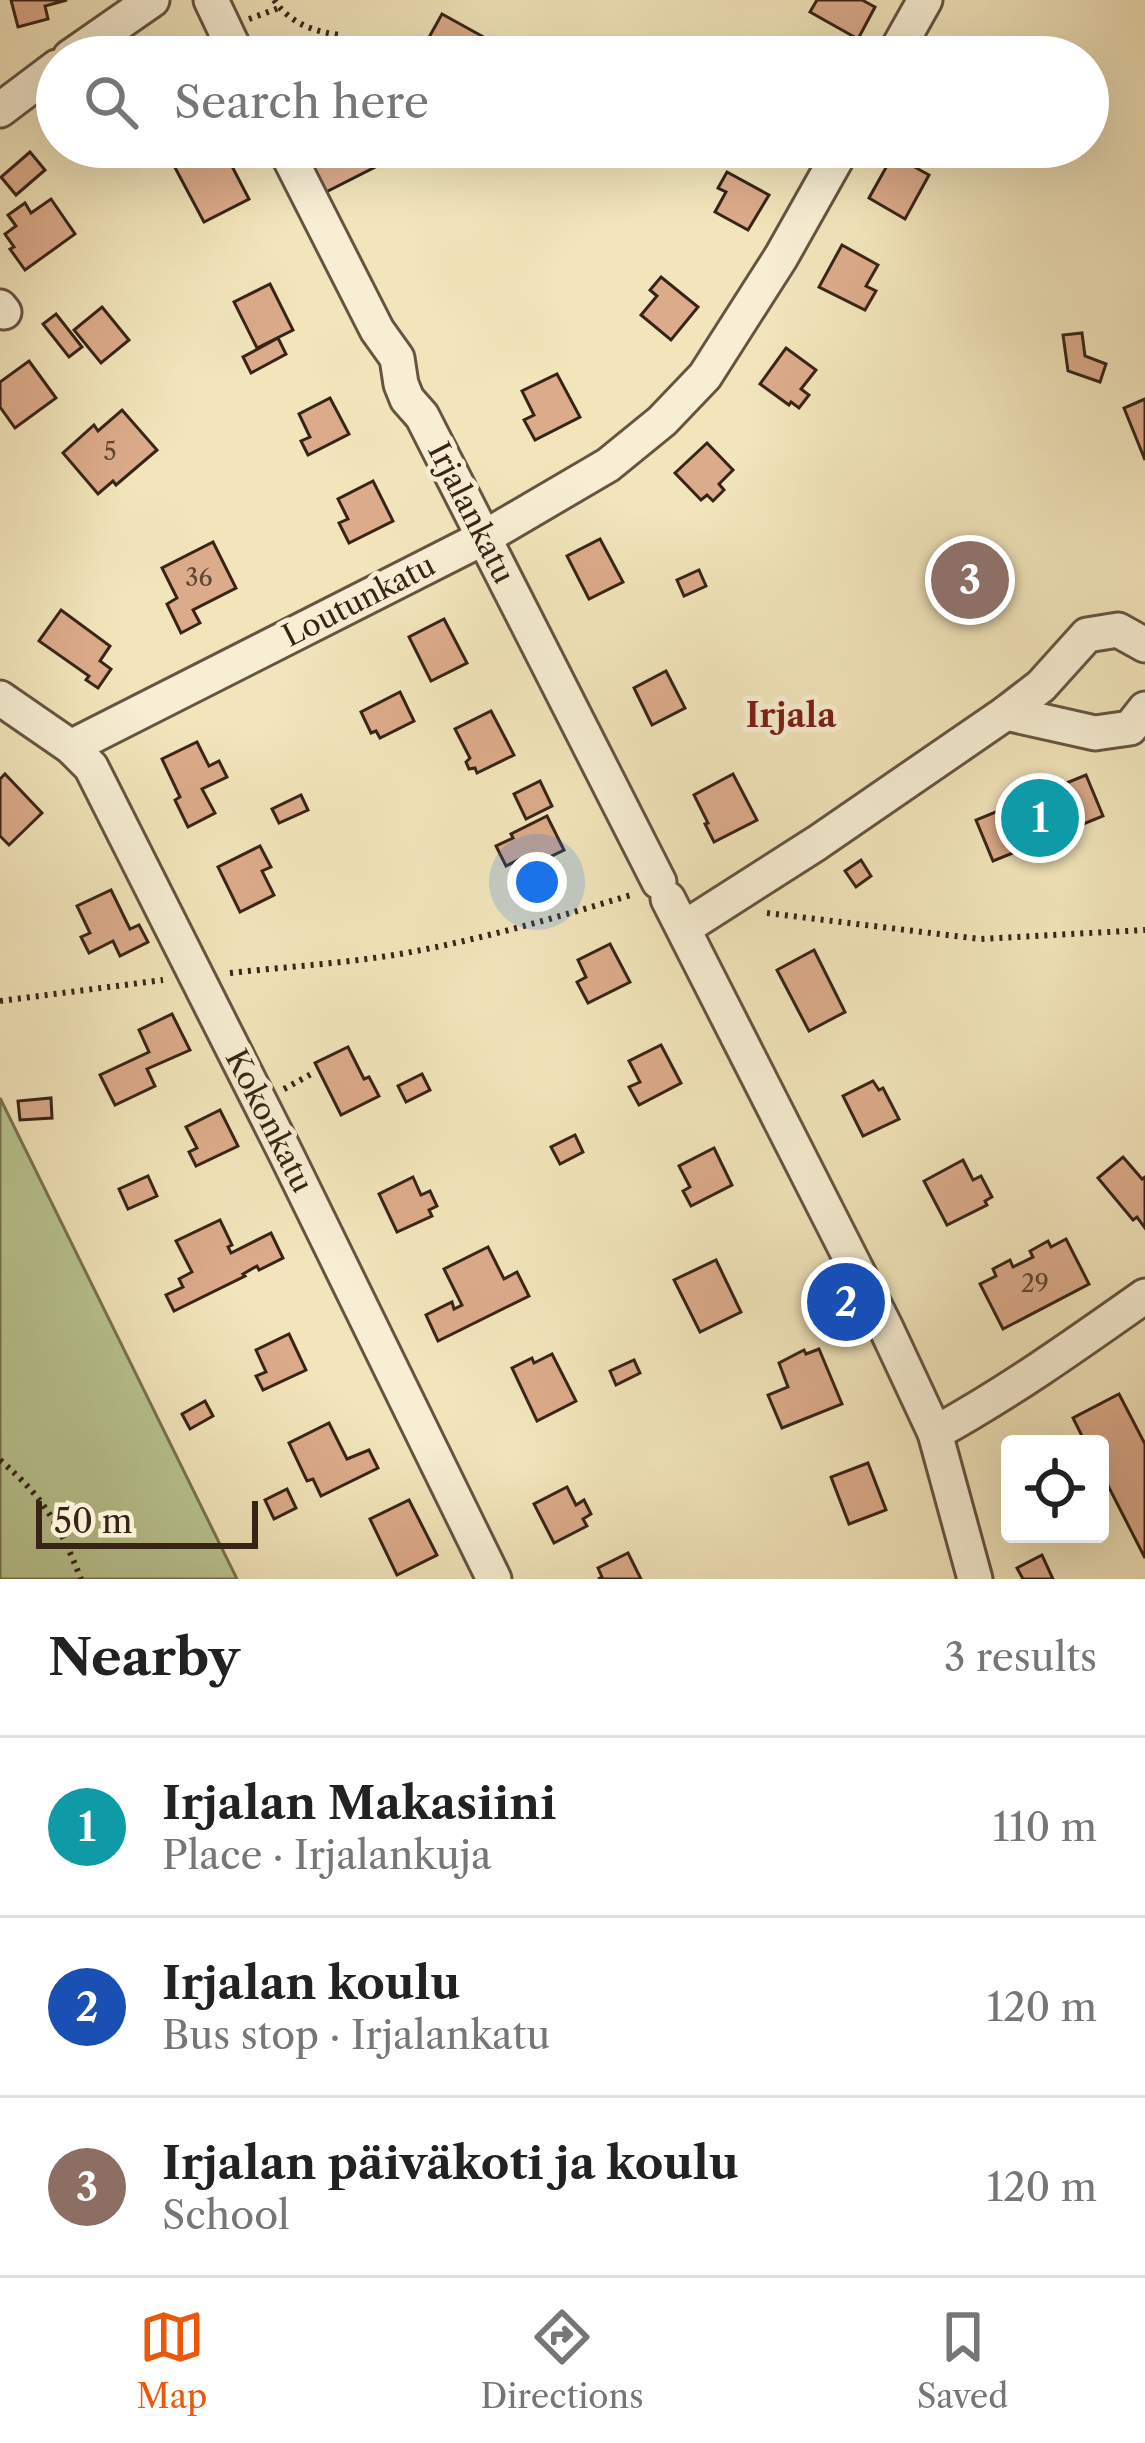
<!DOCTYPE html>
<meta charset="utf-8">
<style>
:root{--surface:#fff;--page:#f2f2f2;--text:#222;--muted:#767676;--line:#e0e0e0;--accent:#ea580c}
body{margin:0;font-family:"Libre Caslon Text",serif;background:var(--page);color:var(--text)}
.controls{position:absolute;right:36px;bottom:36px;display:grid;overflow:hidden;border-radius:12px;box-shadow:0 12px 48px #0002}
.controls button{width:108px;height:108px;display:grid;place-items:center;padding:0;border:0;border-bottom:3px solid var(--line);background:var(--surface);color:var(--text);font:60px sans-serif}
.scale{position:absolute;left:36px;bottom:30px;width:222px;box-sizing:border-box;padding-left:12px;border:6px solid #382417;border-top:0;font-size:33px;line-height:42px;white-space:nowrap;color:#382417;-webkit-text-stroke:9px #f7eed3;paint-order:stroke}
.you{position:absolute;left:537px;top:882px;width:42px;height:42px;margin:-30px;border:9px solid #fff;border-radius:50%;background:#1a73e8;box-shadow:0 0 0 18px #1a73e833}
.badge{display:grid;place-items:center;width:78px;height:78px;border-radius:50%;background:var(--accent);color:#fff;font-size:39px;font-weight:700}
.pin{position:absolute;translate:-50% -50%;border:6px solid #fff;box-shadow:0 3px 12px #0006}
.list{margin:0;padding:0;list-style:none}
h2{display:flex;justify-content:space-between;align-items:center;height:156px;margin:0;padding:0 48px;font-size:51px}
h2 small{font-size:39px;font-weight:400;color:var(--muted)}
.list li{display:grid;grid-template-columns:78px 1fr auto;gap:36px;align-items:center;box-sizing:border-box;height:180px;padding:0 48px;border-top:3px solid var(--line)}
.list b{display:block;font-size:45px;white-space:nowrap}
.list p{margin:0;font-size:39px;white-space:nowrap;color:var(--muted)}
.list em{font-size:39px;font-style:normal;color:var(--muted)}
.icon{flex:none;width:66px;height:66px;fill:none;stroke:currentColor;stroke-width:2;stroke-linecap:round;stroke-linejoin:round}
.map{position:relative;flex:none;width:1145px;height:1579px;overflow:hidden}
.search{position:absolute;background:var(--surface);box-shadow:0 12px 48px #0002;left:36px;right:36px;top:36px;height:132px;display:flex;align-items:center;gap:30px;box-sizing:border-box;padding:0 42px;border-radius:66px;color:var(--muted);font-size:45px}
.sheet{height:696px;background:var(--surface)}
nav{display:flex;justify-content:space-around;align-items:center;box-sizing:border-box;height:168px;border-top:3px solid var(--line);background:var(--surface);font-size:33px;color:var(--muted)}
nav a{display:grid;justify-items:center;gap:6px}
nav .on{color:var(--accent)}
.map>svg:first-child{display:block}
</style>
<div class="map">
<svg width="1145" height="1579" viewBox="0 0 1145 1579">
<rect width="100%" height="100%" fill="#f2e5bb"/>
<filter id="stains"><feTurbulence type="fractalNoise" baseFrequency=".00167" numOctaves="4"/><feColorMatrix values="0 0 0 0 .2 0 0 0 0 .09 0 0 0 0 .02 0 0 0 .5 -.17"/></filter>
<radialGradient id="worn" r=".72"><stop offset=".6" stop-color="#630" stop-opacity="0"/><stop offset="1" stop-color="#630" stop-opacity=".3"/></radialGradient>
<polygon fill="#b9c591" stroke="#787454" stroke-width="3" points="0,1098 237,1579 0,1579"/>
<g fill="#dcab8b" stroke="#382417" stroke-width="3">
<polygon points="11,0 67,0 45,6 48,19 18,27"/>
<polygon points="817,0 862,0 875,7 858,39 810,12"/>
<polygon points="442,14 489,40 479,57 418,57"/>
<polygon points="164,147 222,147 249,199 204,222"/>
<polygon points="304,147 381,147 387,161 326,192"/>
<polygon points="30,152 45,170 16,195 1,177"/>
<polygon points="893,155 929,175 905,219 869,198"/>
<polygon points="727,172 769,195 748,230 715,212 726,192 718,188"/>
<polygon points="51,199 75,234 25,270 10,249 14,247 5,234 16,226 8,215 25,203 31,213"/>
<polygon points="842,245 878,265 866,286 876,291 865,310 819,287"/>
<polygon points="661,277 698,307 671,340 641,315 657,296 650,290"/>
<polygon points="270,284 293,330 257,348 234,302"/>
<polygon points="102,307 129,340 101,363 74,330"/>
<polygon points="56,314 82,347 69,357 43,324"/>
<polygon points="1082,333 1085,356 1106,364 1100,382 1068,371 1063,335"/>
<polygon points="278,338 286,354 251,373 243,357"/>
<polygon points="786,348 816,370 801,389 809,395 799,408 791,402 789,405 760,384"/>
<polygon points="29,361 56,398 15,428 0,407 0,382"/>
<polygon points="557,374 580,417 535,440 524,420 534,415 522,391"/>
<polygon points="330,398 349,434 308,455 301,441 310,437 299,414"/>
<polygon points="1145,399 1145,460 1124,408"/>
<polygon points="122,410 157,450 116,485 113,481 98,494 63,453 94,425 98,431"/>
<polygon points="707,443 733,470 719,484 724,490 713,501 707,495 701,500 675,473"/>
<polygon points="373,481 393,521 349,543 339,523 348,519 338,499"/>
<polygon points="600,539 623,582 589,599 567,556"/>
<polygon points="213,542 236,588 193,610 200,623 181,633 167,604 177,598 162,568"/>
<polygon points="699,570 706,586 684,596 677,580"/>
<polygon points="61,610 110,646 100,661 111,669 98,688 86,680 89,676 39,641"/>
<polygon points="444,619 467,663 431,681 409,637"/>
<polygon points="666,671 685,708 652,725 634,688"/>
<polygon points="400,692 414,721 380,738 376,731 371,733 361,712"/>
<polygon points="491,711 514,755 477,773 475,768 469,769 466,762 470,758 455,729"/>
<polygon points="197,742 209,766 219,761 227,777 202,789 215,813 188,827 175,800 180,797 162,759"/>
<polygon points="5,774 42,813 9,845 0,836 0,779"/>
<polygon points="733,774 757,820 714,842 705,824 708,823 694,795"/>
<polygon points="1086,775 1103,816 993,861 976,820"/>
<polygon points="540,781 552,806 526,819 514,794"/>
<polygon points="301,795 308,810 279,823 272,809"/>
<polygon points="547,816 564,850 550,857 556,869 531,882 520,859 506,866 496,846 513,838 511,834"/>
<polygon points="260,846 271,867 262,871 274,895 240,912 218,867"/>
<polygon points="861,860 871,876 856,887 845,871"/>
<polygon points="111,890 130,929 139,925 148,942 120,956 113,941 89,953 81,937 90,933 77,906"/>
<polygon points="610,944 630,982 588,1003 577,982 586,977 578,960"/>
<polygon points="814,950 845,1012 809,1031 777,970"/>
<polygon points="172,1014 190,1050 147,1069 155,1086 115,1105 100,1075 149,1052 139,1030"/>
<polygon points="661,1045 681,1083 639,1105 629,1087 640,1082 629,1061"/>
<polygon points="348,1047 364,1079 369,1077 379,1096 341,1115 315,1063"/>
<polygon points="422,1074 430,1090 406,1102 398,1086"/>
<polygon points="873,1081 879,1090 883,1088 899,1119 863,1136 843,1096"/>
<polygon points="51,1098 52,1118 20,1120 18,1101"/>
<polygon points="220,1110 238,1146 196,1166 189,1152 197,1148 186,1127"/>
<polygon points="575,1135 583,1152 560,1164 551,1147"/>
<polygon points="714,1148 732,1185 691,1206 683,1191 690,1187 679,1166"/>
<polygon points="1123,1157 1142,1179 1145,1177 1145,1228 1137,1217 1133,1220 1098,1178"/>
<polygon points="963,1160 973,1180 981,1176 992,1197 985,1201 987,1205 947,1225 924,1181"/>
<polygon points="148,1176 157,1196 128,1209 119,1189"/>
<polygon points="413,1177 421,1195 430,1191 437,1206 429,1210 432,1216 397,1232 379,1194"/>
<polygon points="220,1220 232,1245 228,1247 231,1253 271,1233 283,1258 259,1270 257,1266 243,1274 245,1276 174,1311 166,1295 183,1287 179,1279 192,1272 176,1241"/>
<polygon points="1066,1239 1089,1284 1003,1329 980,1284 996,1276 993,1269 1010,1260 1013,1267 1033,1257 1030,1251 1048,1241 1051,1247"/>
<polygon points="488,1247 504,1279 517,1272 529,1296 438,1341 426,1315 452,1302 454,1309 462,1305 444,1269"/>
<polygon points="716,1260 741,1312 700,1332 674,1280"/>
<polygon points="289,1334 306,1370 263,1390 256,1376 266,1372 256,1350"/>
<polygon points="819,1349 842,1404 782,1428 768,1395 788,1387 779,1363 804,1350 806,1354"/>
<polygon points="552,1354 576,1401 537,1421 512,1368 532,1358 534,1363"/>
<polygon points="634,1360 640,1373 616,1385 610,1371"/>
<polygon points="1119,1394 1145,1444 1145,1558 1100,1470 1100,1444 1086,1444 1073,1418"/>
<polygon points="205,1401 213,1416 190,1429 182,1414"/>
<polygon points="329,1423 347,1459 369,1450 378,1468 321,1496 313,1479 307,1481 289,1443"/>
<polygon points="868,1463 886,1510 849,1524 831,1477"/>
<polygon points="567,1487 576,1505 584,1500 591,1514 583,1519 587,1526 554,1543 534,1504"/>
<polygon points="287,1489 296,1508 274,1519 265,1500"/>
<polygon points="409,1500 437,1555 397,1575 370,1519"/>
<polygon points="628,1553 641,1579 598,1579 602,1577 598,1568"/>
<polygon points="1042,1555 1053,1579 1023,1579 1017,1568"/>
</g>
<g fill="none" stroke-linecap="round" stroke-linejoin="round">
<defs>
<g id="minor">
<polyline points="211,0 238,57"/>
<polyline points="70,57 152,0"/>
<polyline points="893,57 925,0"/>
<polyline points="0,110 57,67"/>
<polyline points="284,147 377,330 397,358 401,384 407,399 422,416 659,882"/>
<polyline points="0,307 4,312"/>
<polyline points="0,698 71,747 91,767 285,1152 494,1579"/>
<polyline points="1006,713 1095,733 1130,728 1145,709"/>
<polyline points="71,747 485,537 608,465 662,421 705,376 781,257 843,147"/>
<polyline points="668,899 885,1326 935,1433 975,1579"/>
<polyline points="684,928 817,843 1006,713 1041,686 1087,635 1118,630 1145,645"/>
<path d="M935,1433C1008,1393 1077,1344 1145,1296"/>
</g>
</defs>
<use href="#minor" stroke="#665440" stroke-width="39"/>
<g stroke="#382417" stroke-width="6" stroke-dasharray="3 6" stroke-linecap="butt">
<path d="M274,0C290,23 312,31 339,35"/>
<polyline points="249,19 279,8"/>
<polyline points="767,913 980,939 1145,930"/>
<path d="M230,973C292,966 355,963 416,951C490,937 562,916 634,894"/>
<polyline points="0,1001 163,980"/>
<polyline points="284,1089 313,1073"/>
<path d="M0,1460C45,1499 59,1524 81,1579"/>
</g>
<use href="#minor" stroke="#f7eed3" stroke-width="33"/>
</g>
<g text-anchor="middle" stroke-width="10" stroke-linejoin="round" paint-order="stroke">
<g font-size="24" fill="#614634">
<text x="110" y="460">5</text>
<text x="199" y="586">36</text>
<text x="1035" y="1292">29</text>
</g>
<g font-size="30" fill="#382417" stroke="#f7eed3">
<text transform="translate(471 513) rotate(63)" y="10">Irjalankatu</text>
<text transform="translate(359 601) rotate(-27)" y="10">Loutunkatu</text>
<text transform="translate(269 1121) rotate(63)" y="10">Kokonkatu</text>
</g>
<g font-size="33" font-weight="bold" fill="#7a1f14" stroke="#f7eed3">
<text x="791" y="727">Irjala</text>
</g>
</g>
<rect width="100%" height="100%" filter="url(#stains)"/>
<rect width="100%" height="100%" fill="url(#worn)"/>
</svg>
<div class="controls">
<button><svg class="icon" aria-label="locate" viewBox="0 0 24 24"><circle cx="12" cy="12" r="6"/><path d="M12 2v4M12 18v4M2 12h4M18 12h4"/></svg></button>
</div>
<div class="scale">50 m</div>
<div class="you"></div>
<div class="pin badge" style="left:1040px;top:818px;background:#0f9aa8">1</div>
<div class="pin badge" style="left:846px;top:1302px;background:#1a4fb4">2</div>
<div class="pin badge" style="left:970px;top:580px;background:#8d6e63">3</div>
<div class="search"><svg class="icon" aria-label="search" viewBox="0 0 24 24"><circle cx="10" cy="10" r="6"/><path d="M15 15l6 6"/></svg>Search here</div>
</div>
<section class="sheet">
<h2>Nearby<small>3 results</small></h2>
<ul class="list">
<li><span class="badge" style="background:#0f9aa8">1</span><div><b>Irjalan Makasiini</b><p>Place · Irjalankuja</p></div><em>110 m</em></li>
<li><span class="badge" style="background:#1a4fb4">2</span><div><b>Irjalan koulu</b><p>Bus stop · Irjalankatu</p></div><em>120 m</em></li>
<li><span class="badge" style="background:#8d6e63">3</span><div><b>Irjalan päiväkoti ja koulu</b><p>School</p></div><em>120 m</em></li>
</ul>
</section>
<nav>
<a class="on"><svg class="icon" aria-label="map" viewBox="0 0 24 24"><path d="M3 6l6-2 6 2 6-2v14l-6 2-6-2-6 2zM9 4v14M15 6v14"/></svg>Map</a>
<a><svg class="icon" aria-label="directions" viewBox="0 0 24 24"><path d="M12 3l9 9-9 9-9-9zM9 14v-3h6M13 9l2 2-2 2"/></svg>Directions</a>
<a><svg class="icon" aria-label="saved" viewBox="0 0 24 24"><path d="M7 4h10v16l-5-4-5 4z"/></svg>Saved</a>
</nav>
